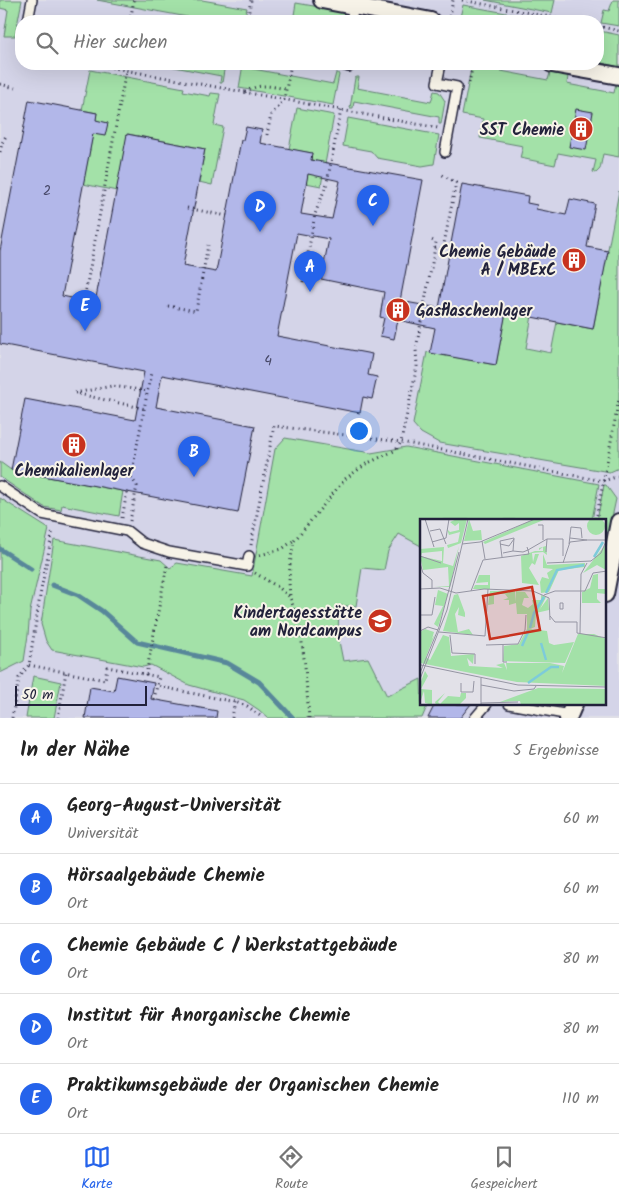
<!DOCTYPE html>
<html lang="de">
<meta charset="utf-8">
<style>
:root{--surface:#fff;--page:#f2f2f2;--text:#222;--muted:#767676;--line:#e0e0e0;--accent:#2563eb}
body{margin:0;font-family:Kalam,sans-serif;background:var(--page);color:var(--text)}
.scale{position:absolute;left:15px;bottom:12px;width:132px;box-sizing:border-box;padding-left:5px;border:2px solid #22223b;border-top:0;font-size:14px;line-height:18px;white-space:nowrap;color:#22223b;-webkit-text-stroke:4px #f7f3e8;paint-order:stroke}
.you{position:absolute;left:358px;top:430px;width:18px;height:18px;margin:-12px;border:4px solid #fff;border-radius:50%;background:#1a73e8;box-shadow:0 0 0 8px #1a73e833}
.badge{display:grid;place-items:center;width:32px;height:32px;border-radius:50%;background:var(--accent);color:#fff;font-size:16px;font-weight:700}
.pin{position:absolute;translate:-50% -41px;filter:drop-shadow(0 1px 2px #0008)}
.pin::after{content:'';position:absolute;top:26px;width:18px;height:15px;background:inherit;clip-path:polygon(0 0,100% 0,50% 100%)}
.list{margin:0;padding:0;list-style:none}
h2{display:flex;justify-content:space-between;align-items:center;height:65px;margin:0;padding:0 20px;font-size:21px}
h2 small{font-size:16px;font-weight:400;color:var(--muted)}
.list li{display:grid;grid-template-columns:32px 1fr auto;gap:15px;align-items:center;box-sizing:border-box;height:70px;padding:0 20px;border-top:1px solid var(--line)}
.list b{display:block;font-size:19px;white-space:nowrap}
.list p{margin:0;font-size:16px;white-space:nowrap;color:var(--muted)}
.list em{font-size:16px;font-style:normal;color:var(--muted)}
.icon{flex:none;width:28px;height:28px;fill:none;stroke:currentColor;stroke-width:2;stroke-linecap:round;stroke-linejoin:round}
.map{position:relative;flex:none;width:619px;height:718px;overflow:hidden}
.search{position:absolute;background:var(--surface);box-shadow:0 5px 20px #0002;left:15px;right:15px;top:15px;height:55px;display:flex;align-items:center;gap:12px;box-sizing:border-box;padding:0 18px;border-radius:20px;color:var(--muted);font-size:19px}
.sheet{height:415px;background:var(--surface)}
nav{display:flex;justify-content:space-around;align-items:center;box-sizing:border-box;height:70px;border-top:1px solid var(--line);background:var(--surface);font-size:14px;color:var(--muted)}
nav a{display:grid;justify-items:center;gap:2px}
nav .on{color:var(--accent)}
.map>svg:first-child{display:block}
</style>
<div class="map">
<svg width="619" height="718" viewBox="0 0 619 718">
<rect width="100%" height="100%" fill="#e2e1e8"/>
<filter id="ink" filterUnits="userSpaceOnUse"><feTurbulence type="fractalNoise" baseFrequency=".02" numOctaves="2"/><feDisplacementMap in="SourceGraphic" scale="10" xChannelSelector="R" yChannelSelector="G"/><feConvolveMatrix kernelMatrix="1 2 1 2 8 2 1 2 1" color-interpolation-filters="sRGB"/></filter>
<g filter="url(#ink)">
<path fill="#d4d4e8" fill-rule="evenodd" d="M0,0H619V718H0ZM21,21H598V64H21ZM422,520H605V704H422Z"/>
<g fill="#a3e1a8" stroke="#628272">
<polygon points="0,0 22,0 15,36 4,36 8,10 0,8"/>
<polygon points="97,0 202,0 247,8 244,20 251,21 209,21"/>
<polygon points="485,0 555,0 552,13"/>
<polygon points="613,0 619,0 619,26 601,23 604,10 609,11"/>
<polygon points="296,3 343,11 344,15 343,21 293,21"/>
<polygon points="463,5 549,21 483,21 460,17"/>
<polygon points="600,31 619,35 619,67 602,63 598,58"/>
<polygon points="159,64 225,64 222,83 220,83 221,76"/>
<polygon points="243,64 248,64 248,68 333,84 336,73 338,73 339,75 333,105 239,88"/>
<polygon points="472,64 501,64 501,71 548,80 550,73 568,76 567,84 614,93 616,83 619,84 619,157 603,154 600,169 596,173 593,172 596,160 558,153 555,165 520,158 523,146 480,138 483,119 462,115"/>
<polygon points="90,70 184,88 183,91 210,96 211,93 220,94 214,125 223,127 212,185 199,182 205,149 128,134 117,191 83,184 97,113 82,110"/>
<polygon points="357,77 359,77 357,88 431,102 434,91 439,92 445,101 441,124 439,124 439,117 354,101 353,108 350,108 355,78"/>
<polygon points="297,108 334,115 321,186 306,183 312,153 289,149"/>
<polygon points="348,118 439,135 434,164 422,166 377,158 371,151 343,146"/>
<polygon points="619,191 619,468 610,472 439,443 421,433 413,424 427,352 496,365 513,273 539,278 526,348 551,353 557,322 593,329"/>
<polygon points="285,438 371,453 406,447 599,484 592,520 422,520 421,546 399,534 388,551 384,570 362,568 356,606 339,606 338,636 343,661 368,658 387,696 421,679 422,704 428,704 422,718 268,718 259,710 244,700 189,685 151,665 143,667 52,650 46,641 41,624 54,540 161,560 170,568 177,563 252,576 275,449"/>
<polygon points="0,462 11,470 123,491 119,516 62,505 61,510 44,507 0,477"/>
<polygon points="604,485 606,485 616,499 609,532 605,531 605,520 597,520"/>
<polygon points="0,498 49,529 30,611 28,635 24,661 0,673"/>
<polygon points="33,676 61,682 54,718 26,718"/>
</g>
<g fill="none" stroke-linecap="round" stroke-linejoin="round">
<g stroke="#59879a" stroke-width="5">
<polyline points="0,549 31,569"/>
<polyline points="52,585 78,595 102,611 137,642 227,663 259,682 293,718"/>
</g>
</g>
<g fill="#b2b7e9" stroke="#22223b" fill-rule="evenodd">
<path d="M29,100L97,113L96,120L108,123L105,136L93,134L62,296L95,303L127,134L205,149L183,266L216,272L241,140H243L246,127L262,130L260,143L312,153L311,160L423,180L400,301L439,308L462,184L528,196L527,203L537,205L536,209L566,215L570,199L595,204L587,247L608,251L593,329L506,312L496,365L430,353L435,328L398,320L394,339L380,336L384,318L380,317L384,292L321,279L329,239L297,233L277,336L372,354L368,375L377,377L372,399L363,397L360,413L162,375L156,407L255,426L238,513L11,470L25,399L135,420L144,372L0,344V251ZM308,174L340,181L332,219L301,214Z"/>
<polygon points="576,109 593,112 586,150 569,147"/>
<polygon points="117,676 154,683 151,699 217,711 216,718 85,718 90,687 114,691"/>
<polygon points="435,704 471,704 460,718 428,718"/>
</g>
<g fill="none" stroke-linecap="round" stroke-linejoin="round">
<defs>
<g id="service">
<polyline points="28,21 32,0"/>
<polyline points="351,21 354,6"/>
<polyline points="343,64 343,65 349,67"/>
<polyline points="441,64 437,83 457,87 445,152"/>
<polyline points="0,486 42,514 127,531 142,543 169,552 247,566 249,556"/>
<polyline points="509,704 570,715"/>
<polyline points="475,718 487,704"/>
</g>
<g id="minor">
<polyline points="322,0 431,21"/>
<polyline points="552,64 619,76"/>
<polyline points="605,594 619,522"/>
<polyline points="568,718 574,704"/>
</g>
</defs>
<use href="#service" stroke="#22223b" stroke-width="12"/>
<use href="#minor" stroke="#22223b" stroke-width="20"/>
<g stroke="#22223b" stroke-width="3" stroke-dasharray="1 4" stroke-linecap="butt">
<polyline points="462,0 571,21"/>
<polyline points="130,21 134,0"/>
<polyline points="247,21 251,0"/>
<polyline points="449,21 453,0"/>
<polyline points="598,26 619,31"/>
<polyline points="92,64 438,128"/>
<polyline points="469,83 473,64"/>
<polyline points="0,84 15,88"/>
<path d="M245,92C259,83 270,86 286,89"/>
<polyline points="267,135 271,115 284,100 291,64"/>
<polyline points="0,152 2,143 6,136"/>
<polyline points="187,208 227,216"/>
<polyline points="435,248 443,249 456,183 441,174"/>
<polyline points="303,282 315,214 327,183 341,110"/>
<polyline points="85,295 126,70"/>
<polyline points="168,306 196,311 208,245"/>
<polyline points="75,393 112,386 148,391"/>
<polyline points="79,394 146,409"/>
<polyline points="122,518 127,492"/>
<polyline points="596,520 619,399"/>
<polyline points="130,521 137,486 131,477 151,373"/>
<polyline points="251,545 274,426 401,442 603,481 619,476"/>
<polyline points="260,555 282,549 293,541"/>
<polyline points="255,573 278,587 290,597"/>
<polyline points="29,665 105,680 107,667 159,677 157,686 235,702 247,706 263,718"/>
<polyline points="146,675 167,565"/>
<polyline points="154,699 157,686"/>
<polyline points="12,718 19,678 29,665 41,590 53,530"/>
<polyline points="58,718 66,672"/>
<polyline points="232,718 235,702"/>
<polyline points="309,718 305,666 300,627 290,597 289,582 290,564 294,541 345,479 366,464 396,450 401,442 417,366 416,349 436,242 429,239"/>
</g>
<use href="#service" stroke="#f7f3e8" stroke-width="9"/>
<use href="#minor" stroke="#f7f3e8" stroke-width="16"/>
</g>
</g>
<defs>
<symbol id="building-disc" viewBox="-11 -11 22 22"><circle r="9.5" fill="#c8321e" stroke="#f7f3e8"/><path d="M-4-6H4V6H1V3H-1V6H-4ZM-2.5-4.3h1.7v1.8h-1.7ZM.8-4.3h1.7v1.8H.8ZM-2.5-1h1.7V.8h-1.7ZM.8-1h1.7V.8H.8Z" fill="#fff"/></symbol>
<symbol id="school-disc" viewBox="-11 -11 22 22"><circle r="9.5" fill="#c8321e" stroke="#f7f3e8"/><path d="M0-5L7-2L0 1L-7-2ZM-4 1L0 2.5L4 1V4Q0 6-4 4Z" fill="#fff"/></symbol>
</defs>
<g fill-rule="evenodd">
<use href="#building-disc" x="567" y="115" width="28" height="28"/>
<use href="#building-disc" x="560" y="246" width="28" height="28"/>
<use href="#building-disc" x="384" y="296" width="28" height="28"/>
<use href="#building-disc" x="60" y="431" width="28" height="28"/>
<use href="#school-disc" x="366" y="607" width="28" height="28"/>
</g>
<g text-anchor="middle" stroke-width="4" stroke-linejoin="round" paint-order="stroke">
<g font-size="14" fill="#464766">
<text x="47" y="195">2</text>
<text x="268" y="365">4</text>
</g>
<g font-size="16" font-weight="bold" fill="#22223b" stroke="#f7f3e8" text-anchor="end">
<text x="564" y="135">SST Chemie</text>
<text x="556" y="257">Chemie Gebäude<tspan x="556" dy="18">A / MBExC</tspan></text>
<text x="416" y="316" text-anchor="start">Gasflaschenlager</text>
<text x="74" y="476" text-anchor="middle">Chemikalienlager</text>
<text x="362" y="618">Kindertagesstätte<tspan x="362" dy="18">am Nordcampus</tspan></text>
</g>
</g>
<g transform="translate(420 519)">
<rect width="186" height="186" fill="#e2e1e8"/>
<path d="M167 7a9 9 0 1 1 18 0a9 9 0 1 1-18 0ZM37,0H47L41,24L28,29L27,26L38,23L40,13L29,16L27,10L30,13L39,11V4L35,7L30,3ZM49,0L53,12L61,11L62,21L44,22ZM126,0L65,25L63,23L112,1ZM186,25V51L177,46L163,54ZM39,27L30,68H15L29,67L28,48L3,51L0,37L22,42V32L2,34V37L0,30L24,28L23,44L33,47ZM126,27L127,36L123,33L112,34L113,43L115,35H119L115,46L112,44L109,49L119,66L102,64L101,37L115,32H123V28L119,31V29ZM123,35L127,46L165,44V48L139,51L129,73L121,74L120,63L122,58L129,60L127,54L133,50L123,49ZM186,53L178,55V70H186V75L177,74V80L181,84H162V73L170,69L173,56ZM59,56H70V70H53L55,66H68V63L56,64ZM18,71L28,75L18,108L14,105L23,87L15,86ZM70,72H95L96,83V72L105,73L109,79H104L102,86L108,89L113,85L112,81H121V76L126,78L120,90L128,79L129,91L116,94L115,108L110,110L127,112L129,124L134,126L154,123L145,144L83,142L84,127L99,125L107,110V95H97L96,84L89,86V81H83L88,79L85,75H74V85L68,86ZM38,75L45,94V98L38,96L39,88L35,95L38,113L49,110L53,116L23,112L34,76ZM5,110L14,113L12,120L15,115L6,138L10,141L23,116L29,118L31,137L54,135L53,145L47,139L49,147L83,149L76,146L84,144L87,151L86,144H130L144,147L142,154L158,115H174L186,120V167L97,163L0,144V113ZM5,152L8,157L1,170L12,171V186L5,184L4,172L0,184V165ZM118,169L186,170V186H101L100,182L80,183ZM25,174L18,183L20,185L28,177L40,178L41,174H46V179L39,186H16L15,183Z" fill="#a3e1a8"/>
<path fill="none" stroke="#7dcbda" stroke-width="2.5" d="M174,38L183,23M126,74L137,51L164,46M110,109L114,94L124,78M121,124L126,141M102,127L109,111M108,164L131,148H139"/>
<path fill="none" stroke="#9595a3" stroke-width="1" d="M5,0L14,28M0,2V21M118,6H123V21M10,12L20,10L26,25M167,21H186M62,22L65,40M12,23L26,19L29,0M42,25L60,23L115,0M80,25L89,27L94,20M149,25L151,8L161,9L162,19M93,32L103,33L108,31L107,28M126,33L127,20H143V37M0,37L21,44M82,38L80,22L94,19L93,32L83,34M0,44L3,54L12,61V69M127,44L171,42L181,34L187,20M143,44L150,23L167,21L150,19M20,69L36,74L64,70L113,72L129,79L130,101M0,70L20,69M51,72L63,41L109,35L108,31L127,20M124,76L135,72H165L173,54L187,52M140,84H143V90H140ZM0,96H12L15,78M130,97L135,103H157V114L187,119M0,112L8,108L18,111M19,113L65,117M160,114L161,55L167,44M30,116L32,134L55,135V145M65,117L68,70M66,126L98,125L105,111L106,96M83,126V143H87M1,146L98,166L187,168M0,154L19,108L39,33M61,159V186M0,160L27,91L48,0M41,164V173H53L54,162M61,166L94,172L114,170L116,167M61,184L98,183"/>
<path fill="#c8321e" fill-opacity="0.15" stroke="#c8321e" stroke-width="2.5" d="M112,68L120,111L70,120L63,77Z"/>
<rect width="186" height="186" fill="none" stroke="#22223b" stroke-width="2.5"/>
</g>
</svg>
<div class="scale">50 m</div>
<div class="you"></div>
<div class="pin badge" style="left:310px;top:292px">A</div>
<div class="pin badge" style="left:194px;top:477px">B</div>
<div class="pin badge" style="left:373px;top:226px">C</div>
<div class="pin badge" style="left:260px;top:232px">D</div>
<div class="pin badge" style="left:85px;top:331px">E</div>
<div class="search"><svg class="icon" aria-label="search" viewBox="0 0 24 24"><circle cx="10" cy="10" r="6"/><path d="M15 15l6 6"/></svg>Hier suchen</div>
</div>
<section class="sheet">
<h2>In der Nähe<small>5 Ergebnisse</small></h2>
<ul class="list">
<li><span class="badge">A</span><div><b>Georg-August-Universität</b><p>Universität</p></div><em>60 m</em></li>
<li><span class="badge">B</span><div><b>Hörsaalgebäude Chemie</b><p>Ort</p></div><em>60 m</em></li>
<li><span class="badge">C</span><div><b>Chemie Gebäude C / Werkstattgebäude</b><p>Ort</p></div><em>80 m</em></li>
<li><span class="badge">D</span><div><b>Institut für Anorganische Chemie</b><p>Ort</p></div><em>80 m</em></li>
<li><span class="badge">E</span><div><b>Praktikumsgebäude der Organischen Chemie</b><p>Ort</p></div><em>110 m</em></li>
</ul>
</section>
<nav>
<a class="on"><svg class="icon" aria-label="map" viewBox="0 0 24 24"><path d="M3 6l6-2 6 2 6-2v14l-6 2-6-2-6 2zM9 4v14M15 6v14"/></svg>Karte</a>
<a><svg class="icon" aria-label="directions" viewBox="0 0 24 24"><path d="M12 3l9 9-9 9-9-9zM9 14v-3h6M13 9l2 2-2 2"/></svg>Route</a>
<a><svg class="icon" aria-label="saved" viewBox="0 0 24 24"><path d="M7 4h10v16l-5-4-5 4z"/></svg>Gespeichert</a>
</nav>
